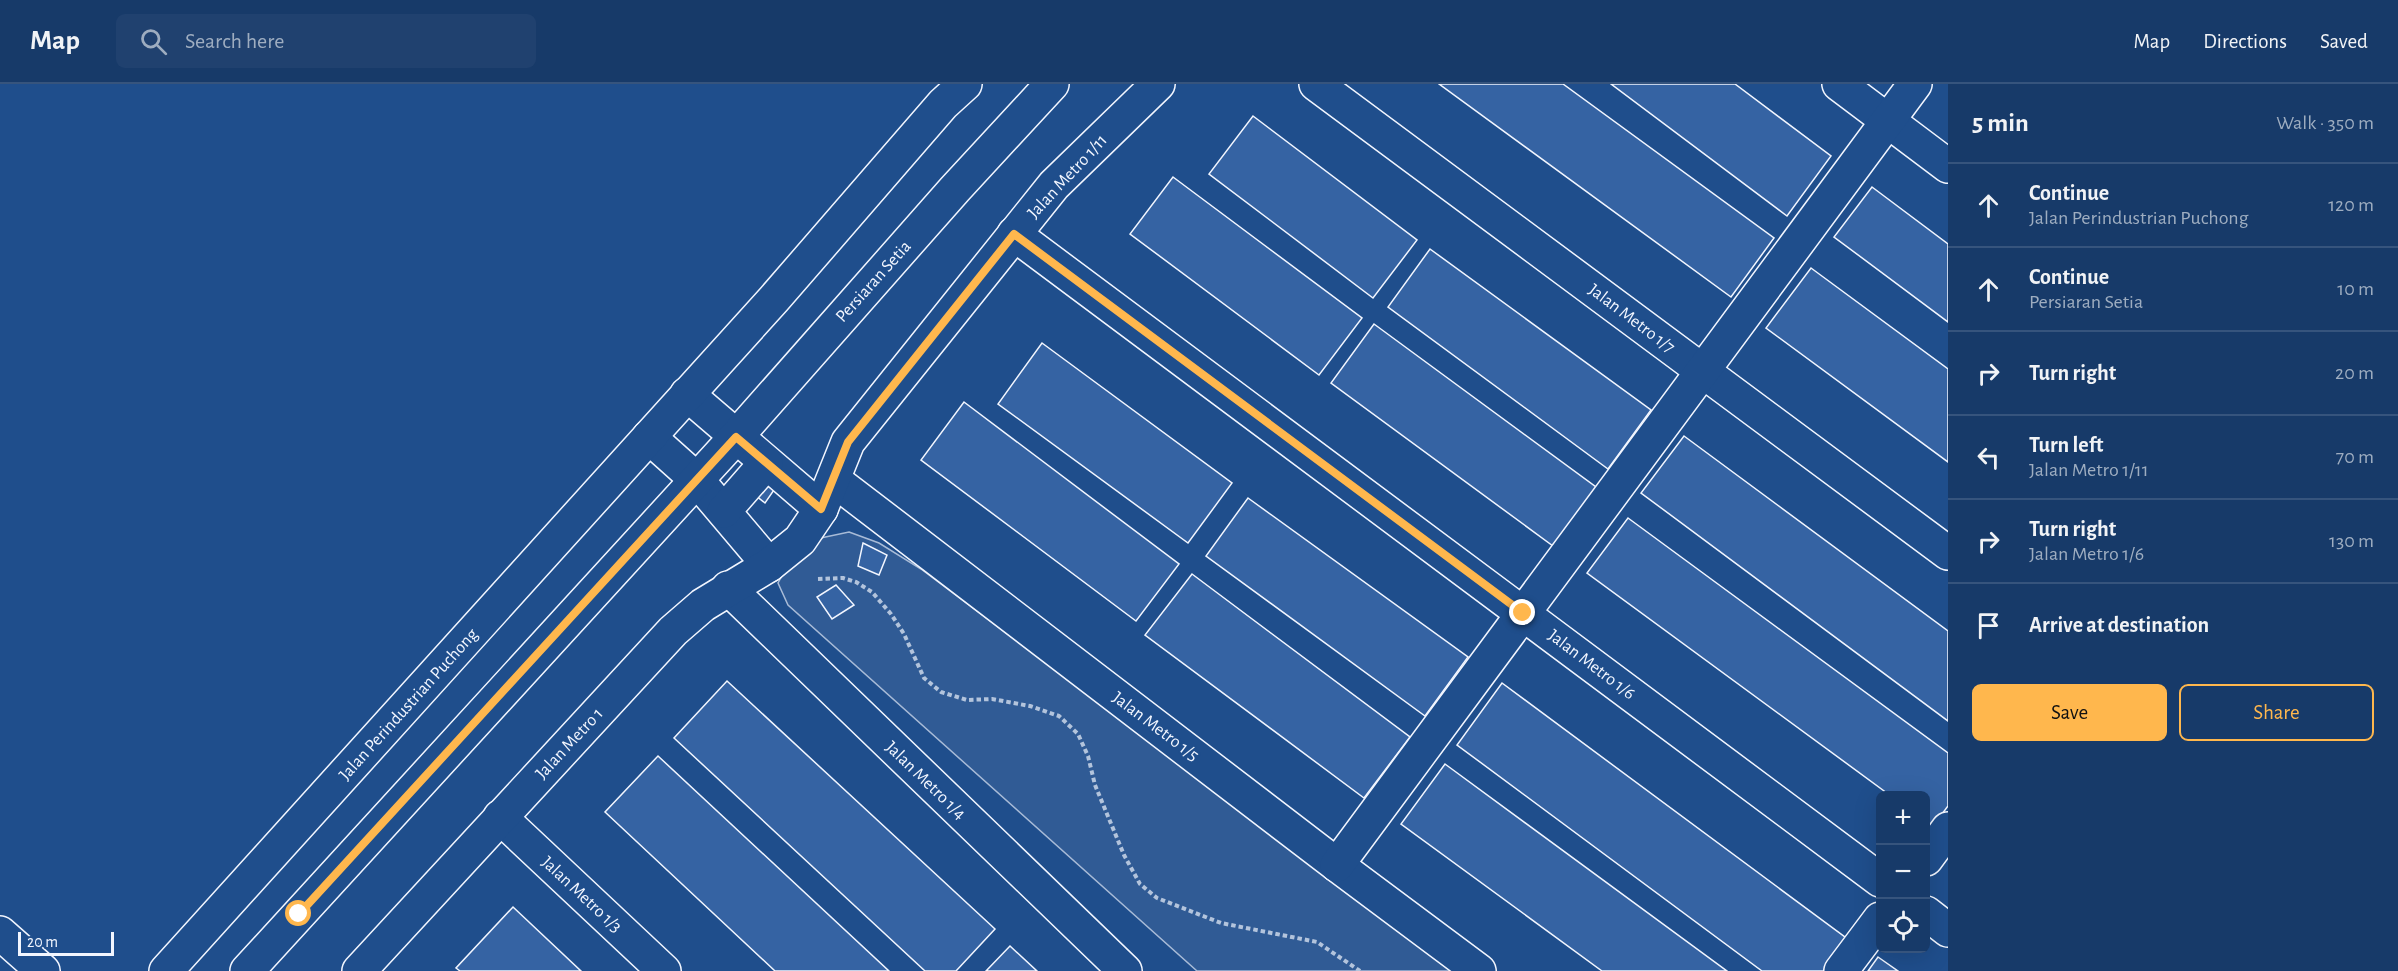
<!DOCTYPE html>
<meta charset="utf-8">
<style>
:root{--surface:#173a69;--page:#20416f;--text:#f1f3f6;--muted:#9eadc0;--line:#36547d;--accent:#ffb74d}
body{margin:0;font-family:"Alegreya Sans",sans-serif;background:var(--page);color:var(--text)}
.controls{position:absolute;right:18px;bottom:18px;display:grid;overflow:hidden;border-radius:9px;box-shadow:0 6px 24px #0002}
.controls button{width:54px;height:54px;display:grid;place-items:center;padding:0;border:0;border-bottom:2px solid var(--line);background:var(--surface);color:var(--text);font:30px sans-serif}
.scale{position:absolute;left:18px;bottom:15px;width:96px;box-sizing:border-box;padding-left:6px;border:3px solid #f2f6ff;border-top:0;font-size:16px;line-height:21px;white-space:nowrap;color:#f2f6ff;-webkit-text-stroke:4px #1f4e8c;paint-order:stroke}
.stop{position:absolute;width:18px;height:18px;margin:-14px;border:4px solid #ffb74d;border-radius:50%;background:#fff}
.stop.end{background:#ffb74d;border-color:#fff;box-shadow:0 2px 6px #0008}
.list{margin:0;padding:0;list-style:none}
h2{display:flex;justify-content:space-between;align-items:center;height:78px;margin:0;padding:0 24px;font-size:26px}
h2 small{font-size:20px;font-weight:400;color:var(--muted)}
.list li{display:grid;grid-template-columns:39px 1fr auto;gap:18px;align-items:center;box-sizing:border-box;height:84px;padding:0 24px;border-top:2px solid var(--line)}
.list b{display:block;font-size:22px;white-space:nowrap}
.list p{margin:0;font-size:20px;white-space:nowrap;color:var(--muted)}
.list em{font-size:20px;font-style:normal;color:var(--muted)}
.actions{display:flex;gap:12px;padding:18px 24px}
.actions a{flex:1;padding:14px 0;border:2px solid var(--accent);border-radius:9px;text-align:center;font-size:21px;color:var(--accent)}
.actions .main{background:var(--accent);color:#111}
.icon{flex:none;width:33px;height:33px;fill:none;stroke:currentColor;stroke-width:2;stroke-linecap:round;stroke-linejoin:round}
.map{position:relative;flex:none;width:1948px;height:887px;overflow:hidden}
header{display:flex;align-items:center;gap:36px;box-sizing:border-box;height:84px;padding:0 30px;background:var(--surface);border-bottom:2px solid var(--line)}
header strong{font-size:28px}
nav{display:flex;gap:33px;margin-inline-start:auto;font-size:21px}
.search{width:420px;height:54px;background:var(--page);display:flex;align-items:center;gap:15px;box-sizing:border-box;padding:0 21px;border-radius:9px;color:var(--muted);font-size:22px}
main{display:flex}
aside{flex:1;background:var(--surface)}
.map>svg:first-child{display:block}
</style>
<header>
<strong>Map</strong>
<div class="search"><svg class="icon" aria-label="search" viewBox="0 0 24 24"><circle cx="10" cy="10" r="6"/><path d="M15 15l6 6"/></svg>Search here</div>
<nav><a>Map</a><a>Directions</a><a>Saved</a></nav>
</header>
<main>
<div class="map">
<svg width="1948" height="887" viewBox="0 0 1948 887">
<rect width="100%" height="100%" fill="#1f4e8c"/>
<polygon fill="#305b95" stroke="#a8bbd7" stroke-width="1.5" points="849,448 879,459 921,485 1457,887 1197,887 788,521 778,499 788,481 816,455"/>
<g fill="#3563a3" stroke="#f2f6ff" stroke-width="1.5">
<polygon points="1439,0 1563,0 1774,154 1731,213"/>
<polygon points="1611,0 1735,0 1831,72 1787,132"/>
<polygon points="1253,32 1417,156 1373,214 1209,90"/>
<polygon points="1173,93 1362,234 1319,291 1130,150"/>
<polygon points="1872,103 1948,160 1948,238 1834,153"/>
<polygon points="1430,165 1651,326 1608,385 1388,223"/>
<polygon points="1811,184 1948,285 1948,378 1766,244"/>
<polygon points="1374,240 1596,403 1553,462 1331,299"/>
<polygon points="1042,259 1232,399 1188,459 998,320"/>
<polygon points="964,318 1179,480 1136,537 921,376"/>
<polygon points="1684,352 1948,547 1948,637 1641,409"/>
<polygon points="758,394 774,406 765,419 749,406"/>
<polygon points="1248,414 1468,573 1425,632 1206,472"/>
<polygon points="1628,434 1948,669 1948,722 1933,742 1926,737 1926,712 1891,712 1587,489"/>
<polygon points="863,459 887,471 879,491 858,482"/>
<polygon points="1192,490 1410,653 1364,714 1145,551"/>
<polygon points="836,501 854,521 832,535 817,513"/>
<polygon points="727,597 995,845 956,887 925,887 674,654"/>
<polygon points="1502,599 1853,859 1832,887 1762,887 1457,661"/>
<polygon points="658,672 889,887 775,887 605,728"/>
<polygon points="1445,680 1727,887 1602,887 1401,740"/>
<polygon points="513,823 581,887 460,887 456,884"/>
<polygon points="1010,862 1037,887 986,887"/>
<polygon points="1878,873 1898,887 1868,887"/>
</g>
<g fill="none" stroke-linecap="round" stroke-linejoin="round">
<defs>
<g id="minor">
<polyline points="1316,0 1948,469"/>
<polyline points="1839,0 1948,82"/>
<polyline points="1014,150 1880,796"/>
<polyline points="687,310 821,425"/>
<polyline points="649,353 697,396 769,481"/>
<polyline points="834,396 1337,781 1479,887"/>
<polyline points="724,427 766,379"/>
<polyline points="728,504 1125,887"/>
<polyline points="500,733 664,887"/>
<polyline points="1926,775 1948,745"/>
<polyline points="1337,781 1915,0"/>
<polyline points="1926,829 1948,846"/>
<polyline points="0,849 43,887"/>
<polyline points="166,887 774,215 943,20 965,0"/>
<polyline points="247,887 736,353 955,105 1052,0"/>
<polyline points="359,887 673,547 703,521 769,481 800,456 821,425 848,358 1054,101 1158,0"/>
<polyline points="1841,887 1880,835"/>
</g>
</defs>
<use href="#minor" stroke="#f2f6ff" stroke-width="36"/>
<polyline stroke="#b3c4dc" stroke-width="4" stroke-dasharray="4.5 3" stroke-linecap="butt" points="818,495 843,494 856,498 872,508 891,530 904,550 924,594 941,608 967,616 992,615 1030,622 1059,632 1078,650 1088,672 1095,701 1124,771 1140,800 1157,814 1221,839 1317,858 1360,887"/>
<use href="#minor" stroke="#1f4e8c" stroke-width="33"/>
</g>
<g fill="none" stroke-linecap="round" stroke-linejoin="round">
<polyline stroke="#ffb74d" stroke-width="8" points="299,830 736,353 821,425 848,358 1014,150 1523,529"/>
</g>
<g text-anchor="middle" stroke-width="4.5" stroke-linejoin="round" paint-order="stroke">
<g font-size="18" fill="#f2f6ff" stroke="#1f4e8c">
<text transform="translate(1067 92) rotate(-47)" y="6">Jalan Metro 1/11</text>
<text transform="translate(873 197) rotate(-48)" y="6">Persiaran Setia</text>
<text transform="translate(1632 234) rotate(37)" y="6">Jalan Metro 1/7</text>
<text transform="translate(1592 580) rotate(37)" y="6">Jalan Metro 1/6</text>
<text transform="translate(408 620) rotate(-48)" y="6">Jalan Perindustrian Puchong</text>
<text transform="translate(1156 642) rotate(37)" y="6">Jalan Metro 1/5</text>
<text transform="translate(569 659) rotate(-47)" y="6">Jalan Metro 1</text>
<text transform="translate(926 696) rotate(44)" y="6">Jalan Metro 1/4</text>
<text transform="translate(582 810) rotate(43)" y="6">Jalan Metro 1/3</text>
</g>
</g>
</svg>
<div class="controls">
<button>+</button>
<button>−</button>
<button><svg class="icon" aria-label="locate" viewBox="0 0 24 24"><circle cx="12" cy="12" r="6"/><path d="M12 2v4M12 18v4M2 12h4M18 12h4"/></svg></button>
</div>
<div class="scale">20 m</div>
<div class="stop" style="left:299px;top:830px"></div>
<div class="stop end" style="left:1523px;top:529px"></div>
</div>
<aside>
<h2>5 min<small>Walk · 350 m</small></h2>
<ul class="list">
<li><svg class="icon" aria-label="ahead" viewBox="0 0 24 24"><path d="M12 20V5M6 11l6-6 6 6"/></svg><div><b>Continue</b><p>Jalan Perindustrian Puchong</p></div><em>120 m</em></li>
<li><svg class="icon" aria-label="ahead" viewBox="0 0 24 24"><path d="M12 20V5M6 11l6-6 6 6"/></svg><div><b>Continue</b><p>Persiaran Setia</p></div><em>10 m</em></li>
<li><svg class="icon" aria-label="right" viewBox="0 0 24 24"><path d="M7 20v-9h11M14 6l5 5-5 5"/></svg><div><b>Turn right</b></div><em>20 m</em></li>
<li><svg class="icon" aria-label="left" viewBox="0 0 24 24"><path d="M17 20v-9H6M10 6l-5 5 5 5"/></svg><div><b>Turn left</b><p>Jalan Metro 1/11</p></div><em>70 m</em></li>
<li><svg class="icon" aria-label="right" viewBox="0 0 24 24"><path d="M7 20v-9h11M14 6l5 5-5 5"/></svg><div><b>Turn right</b><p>Jalan Metro 1/6</p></div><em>130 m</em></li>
<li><svg class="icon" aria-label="arrive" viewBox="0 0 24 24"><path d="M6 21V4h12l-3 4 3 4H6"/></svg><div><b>Arrive at destination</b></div></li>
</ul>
<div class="actions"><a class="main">Save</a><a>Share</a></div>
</aside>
</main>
